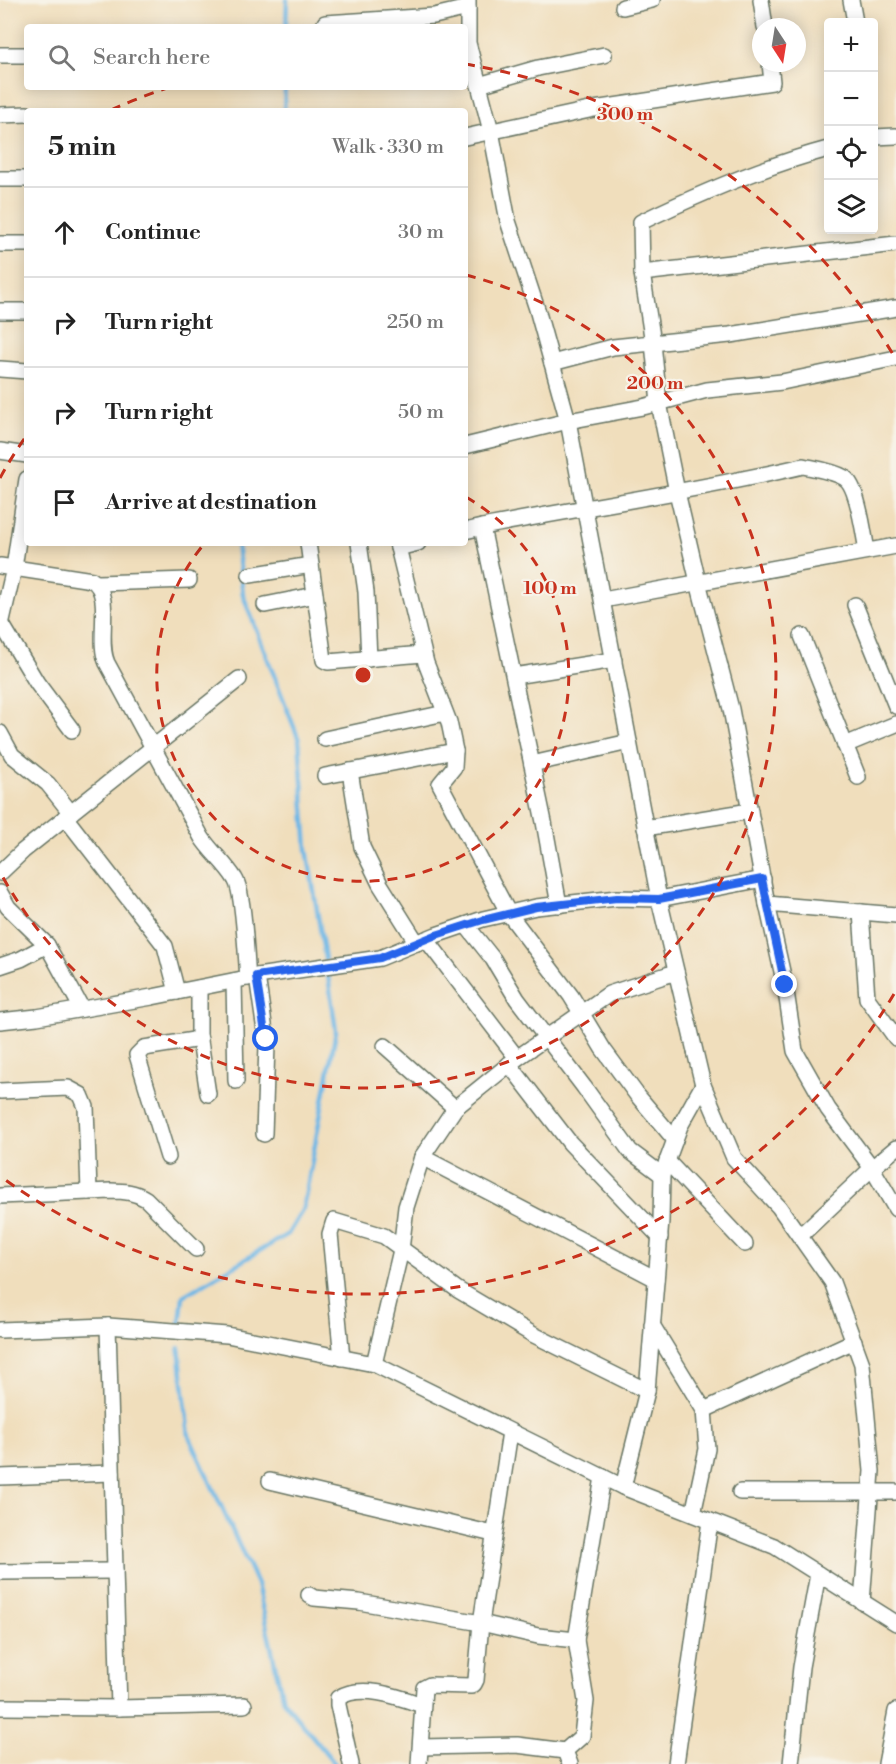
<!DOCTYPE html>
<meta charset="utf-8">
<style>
:root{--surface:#fff;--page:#f6f6f6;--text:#222;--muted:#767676;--line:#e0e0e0}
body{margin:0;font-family:"Libre Bodoni",serif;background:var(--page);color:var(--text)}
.controls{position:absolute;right:18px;top:18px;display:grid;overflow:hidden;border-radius:6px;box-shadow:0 3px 15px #0003}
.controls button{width:54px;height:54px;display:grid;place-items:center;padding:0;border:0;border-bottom:2px solid var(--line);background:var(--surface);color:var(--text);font:30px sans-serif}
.compass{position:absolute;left:752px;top:18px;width:54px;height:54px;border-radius:50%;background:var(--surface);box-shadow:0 3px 15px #0003;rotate:168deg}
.stop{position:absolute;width:18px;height:18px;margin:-14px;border:4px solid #2563eb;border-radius:50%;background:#fff}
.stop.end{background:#2563eb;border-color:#fff;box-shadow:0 2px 6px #0008}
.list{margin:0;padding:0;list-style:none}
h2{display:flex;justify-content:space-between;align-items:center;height:78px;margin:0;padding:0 24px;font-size:26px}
h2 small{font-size:20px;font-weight:400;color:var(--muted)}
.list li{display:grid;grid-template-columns:39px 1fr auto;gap:18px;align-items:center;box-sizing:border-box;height:90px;padding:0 24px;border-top:2px solid var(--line)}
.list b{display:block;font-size:22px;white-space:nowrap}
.list em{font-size:20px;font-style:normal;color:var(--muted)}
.icon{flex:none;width:33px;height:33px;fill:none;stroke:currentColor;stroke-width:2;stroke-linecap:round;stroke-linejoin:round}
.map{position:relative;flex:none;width:896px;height:1764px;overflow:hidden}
.search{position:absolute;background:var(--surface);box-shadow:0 3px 15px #0003;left:24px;top:24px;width:444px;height:66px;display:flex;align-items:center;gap:15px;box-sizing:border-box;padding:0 21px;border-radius:6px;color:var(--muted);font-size:22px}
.panel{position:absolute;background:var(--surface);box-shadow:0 3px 15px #0003;left:24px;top:108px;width:444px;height:438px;border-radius:6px}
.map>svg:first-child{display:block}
</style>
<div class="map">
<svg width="896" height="1764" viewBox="0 0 896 1764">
<rect width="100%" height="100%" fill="#f7f3e8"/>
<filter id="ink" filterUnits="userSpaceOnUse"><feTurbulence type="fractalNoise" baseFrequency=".0167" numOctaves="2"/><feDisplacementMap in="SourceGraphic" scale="12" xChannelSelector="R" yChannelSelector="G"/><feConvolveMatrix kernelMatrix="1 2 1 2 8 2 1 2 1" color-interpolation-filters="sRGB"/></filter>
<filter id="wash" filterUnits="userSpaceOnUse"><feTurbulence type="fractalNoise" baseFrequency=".008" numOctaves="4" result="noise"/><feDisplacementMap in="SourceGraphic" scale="24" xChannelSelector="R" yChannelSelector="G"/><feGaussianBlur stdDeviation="1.35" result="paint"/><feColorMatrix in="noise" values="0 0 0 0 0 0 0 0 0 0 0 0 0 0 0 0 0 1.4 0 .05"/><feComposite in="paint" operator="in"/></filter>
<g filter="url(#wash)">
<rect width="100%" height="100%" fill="#f0debc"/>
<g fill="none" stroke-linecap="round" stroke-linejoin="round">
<g stroke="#6db7e6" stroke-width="4.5">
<polyline points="286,27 287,0"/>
<polyline points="284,111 285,87"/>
<polyline points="237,543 243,595 299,740 307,849 325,959"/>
<polyline points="180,1324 183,1296 288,1234 303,1209 336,1031 328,976"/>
<polyline points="179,1348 189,1436 257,1584 283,1700 335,1764"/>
</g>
</g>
</g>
<g filter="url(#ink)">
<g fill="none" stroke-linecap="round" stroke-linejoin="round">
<defs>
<g id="minor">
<polyline points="468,0 468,43 491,131 508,221 537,309 568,421 659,899 703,1085 734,1158 779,1207 832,1282 862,1364 872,1471 862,1602"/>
<polyline points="761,0 765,27"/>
<polyline points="851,0 855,22"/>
<polyline points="623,7 652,0"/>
<polyline points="325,23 434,16 468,8"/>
<polyline points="0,55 27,55"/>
<polyline points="479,85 538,68 604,55"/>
<polyline points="0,115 27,114"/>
<polyline points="465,137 594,109 772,82 770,63"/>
<polyline points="874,137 896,136"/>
<path d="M828,149C764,166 701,193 641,222L642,273L896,244"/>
<polyline points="0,179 27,179"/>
<polyline points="0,244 27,244"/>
<polyline points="642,273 653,343 659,403 677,492 698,582 731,709 767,904 785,985 795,1051 828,1109 872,1168 896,1209"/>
<polyline points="0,311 27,311"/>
<polyline points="552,363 613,347 730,335 896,308"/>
<polyline points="0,369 27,371"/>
<polyline points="465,446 568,421 643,407 707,390 782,382 896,358"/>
<polyline points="0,451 27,455"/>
<path d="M27,479L14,568L92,580C114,594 96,640 107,663L202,838C212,853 226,864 235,879C244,892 246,958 248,978"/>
<polyline points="465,531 482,527"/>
<polyline points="308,543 324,660 328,662 423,654"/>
<polyline points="359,543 366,592 369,659"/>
<polyline points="397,543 426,663 449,722 455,751 454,767 440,784 509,914 571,996 603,1049 637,1095 675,1140"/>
<polyline points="398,548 418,543"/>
<polyline points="0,566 14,568 0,629"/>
<polyline points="250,575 311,565"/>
<polyline points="98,583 189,580"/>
<polyline points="603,600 896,546"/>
<polyline points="265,605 315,595"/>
<polyline points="855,605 896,706"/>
<polyline points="1,623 37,683 72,730"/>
<polyline points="802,636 858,777"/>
<polyline points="514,676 614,660"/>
<polyline points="0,733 12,755 48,784 71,813"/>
<polyline points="325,739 445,713"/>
<polyline points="845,745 896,724"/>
<polyline points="532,764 629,742"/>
<polyline points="350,771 362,847 380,884 417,943"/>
<polyline points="325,776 455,751"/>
<polyline points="65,817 165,946 177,992"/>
<polyline points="645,828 750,811"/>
<polyline points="0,873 23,851 239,679"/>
<polyline points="0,893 8,907 47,945 82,1009"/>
<polyline points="767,904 896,915"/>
<path d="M559,905L544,822L482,527C589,506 697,491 803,466C817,469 833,471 845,478C858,487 864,535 867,551"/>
<polyline points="861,912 867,998 896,1038"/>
<polyline points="466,925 493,959 517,999 584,1087 630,1151 662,1175"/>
<polyline points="426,939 517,1058"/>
<polyline points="0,966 21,959 47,945"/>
<polyline points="257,976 267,1045 264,1134"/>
<polyline points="234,981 236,1081"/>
<polyline points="199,988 199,1034 208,1094"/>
<polyline points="0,1021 37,1017 152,997 257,976 380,958 436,935 483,919 536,907 617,898 659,899 763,879"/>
<polyline points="385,1046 455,1108"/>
<polyline points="509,1064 570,1143 660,1237"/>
<polyline points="0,1091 68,1088 81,1095 86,1107 89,1192"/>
<polyline points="168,1157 137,1055 144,1048 200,1039"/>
<polyline points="422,1157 656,1279"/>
<polyline points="667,1161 745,1244"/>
<path d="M0,1196L111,1191C124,1191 135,1192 146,1199L196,1249"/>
<polyline points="800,1236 872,1168 896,1148"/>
<polyline points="652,1325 704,1410 707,1449 693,1514"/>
<polyline points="108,1326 119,1708"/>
<polyline points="0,1330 108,1326 227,1335 374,1364 623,1487 774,1546 896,1623"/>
<polyline points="342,1358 330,1234 334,1221 384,1236 458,1290 532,1334 647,1391"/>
<polyline points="374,1364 401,1250 406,1207 422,1157 455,1108 517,1058 609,994 676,972"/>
<polyline points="704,1410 854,1341"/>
<polyline points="0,1477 112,1473"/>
<polyline points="270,1481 493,1534"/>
<polyline points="623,1487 647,1391 661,1221 662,1175 680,1126 703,1085"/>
<polyline points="740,1492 896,1492"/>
<polyline points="0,1572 115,1571"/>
<polyline points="309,1595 314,1598 359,1602 481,1623 538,1636 576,1640 586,1701 582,1736 565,1751"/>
<polyline points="576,1640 603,1477"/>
<polyline points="0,1707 119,1708 244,1705"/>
<polyline points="421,1747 517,1745 565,1751 570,1764"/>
<path d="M351,1764L338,1705V1698C361,1683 399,1697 422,1705"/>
<polyline points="419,1764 424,1688 430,1685 471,1686 474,1684 476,1680 481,1623 510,1432"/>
<polyline points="676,1764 710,1521"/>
<polyline points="791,1764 801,1667 818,1574"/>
<polyline points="886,1764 896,1711"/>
</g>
</defs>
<use href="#minor" stroke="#687564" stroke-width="18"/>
<use href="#minor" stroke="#fff" stroke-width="15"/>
</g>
</g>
<g fill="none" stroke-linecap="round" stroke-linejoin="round" filter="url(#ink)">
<polyline stroke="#2563eb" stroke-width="8" points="266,1039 256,976 380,958 436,935 483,920 536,907 617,898 659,899 762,879 785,985"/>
</g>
<g fill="none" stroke="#c8321e" stroke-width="3" stroke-dasharray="10 8">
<path d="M466 497A206 206 0 1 1 204 544"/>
<path d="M0 478A413 413 0 0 1 27 435M466 275A413 413 0 1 1 0 872"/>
<path d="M894 994A619 619 0 0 1 4 1179M111 110A619 619 0 0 1 167 88M465 64A619 619 0 0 1 894 356"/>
</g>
<circle cx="363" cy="675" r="9" fill="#c8321e" stroke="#f7f3e8" stroke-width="3"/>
<g font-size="18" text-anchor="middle" font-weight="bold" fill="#c8321e" stroke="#f7f3e8" stroke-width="4.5" stroke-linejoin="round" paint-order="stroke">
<text x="625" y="120">300 m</text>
<text x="655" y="389">200 m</text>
<text x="550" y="594">100 m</text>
</g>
</svg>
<div class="controls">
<button>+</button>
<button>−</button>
<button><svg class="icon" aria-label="locate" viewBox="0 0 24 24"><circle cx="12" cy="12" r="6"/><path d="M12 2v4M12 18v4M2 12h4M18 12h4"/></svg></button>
<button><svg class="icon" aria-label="layers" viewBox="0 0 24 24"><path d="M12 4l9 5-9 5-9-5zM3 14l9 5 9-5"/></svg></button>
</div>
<svg class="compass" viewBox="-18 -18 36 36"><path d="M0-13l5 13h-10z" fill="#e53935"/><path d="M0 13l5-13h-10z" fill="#767676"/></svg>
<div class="stop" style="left:266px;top:1039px"></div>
<div class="stop end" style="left:785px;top:985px"></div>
<div class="search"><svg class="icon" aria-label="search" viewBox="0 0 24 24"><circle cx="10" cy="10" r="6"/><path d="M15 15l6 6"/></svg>Search here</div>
<section class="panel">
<h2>5 min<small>Walk · 330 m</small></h2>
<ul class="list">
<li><svg class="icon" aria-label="ahead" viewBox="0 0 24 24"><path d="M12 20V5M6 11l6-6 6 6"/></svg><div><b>Continue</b></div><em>30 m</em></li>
<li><svg class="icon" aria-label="right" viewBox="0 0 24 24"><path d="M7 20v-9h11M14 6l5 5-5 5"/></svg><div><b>Turn right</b></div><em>250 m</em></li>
<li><svg class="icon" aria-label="right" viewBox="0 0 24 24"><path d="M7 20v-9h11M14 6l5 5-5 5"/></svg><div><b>Turn right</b></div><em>50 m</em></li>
<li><svg class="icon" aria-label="arrive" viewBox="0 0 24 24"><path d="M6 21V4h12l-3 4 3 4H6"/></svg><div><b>Arrive at destination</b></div></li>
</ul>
</section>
</div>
